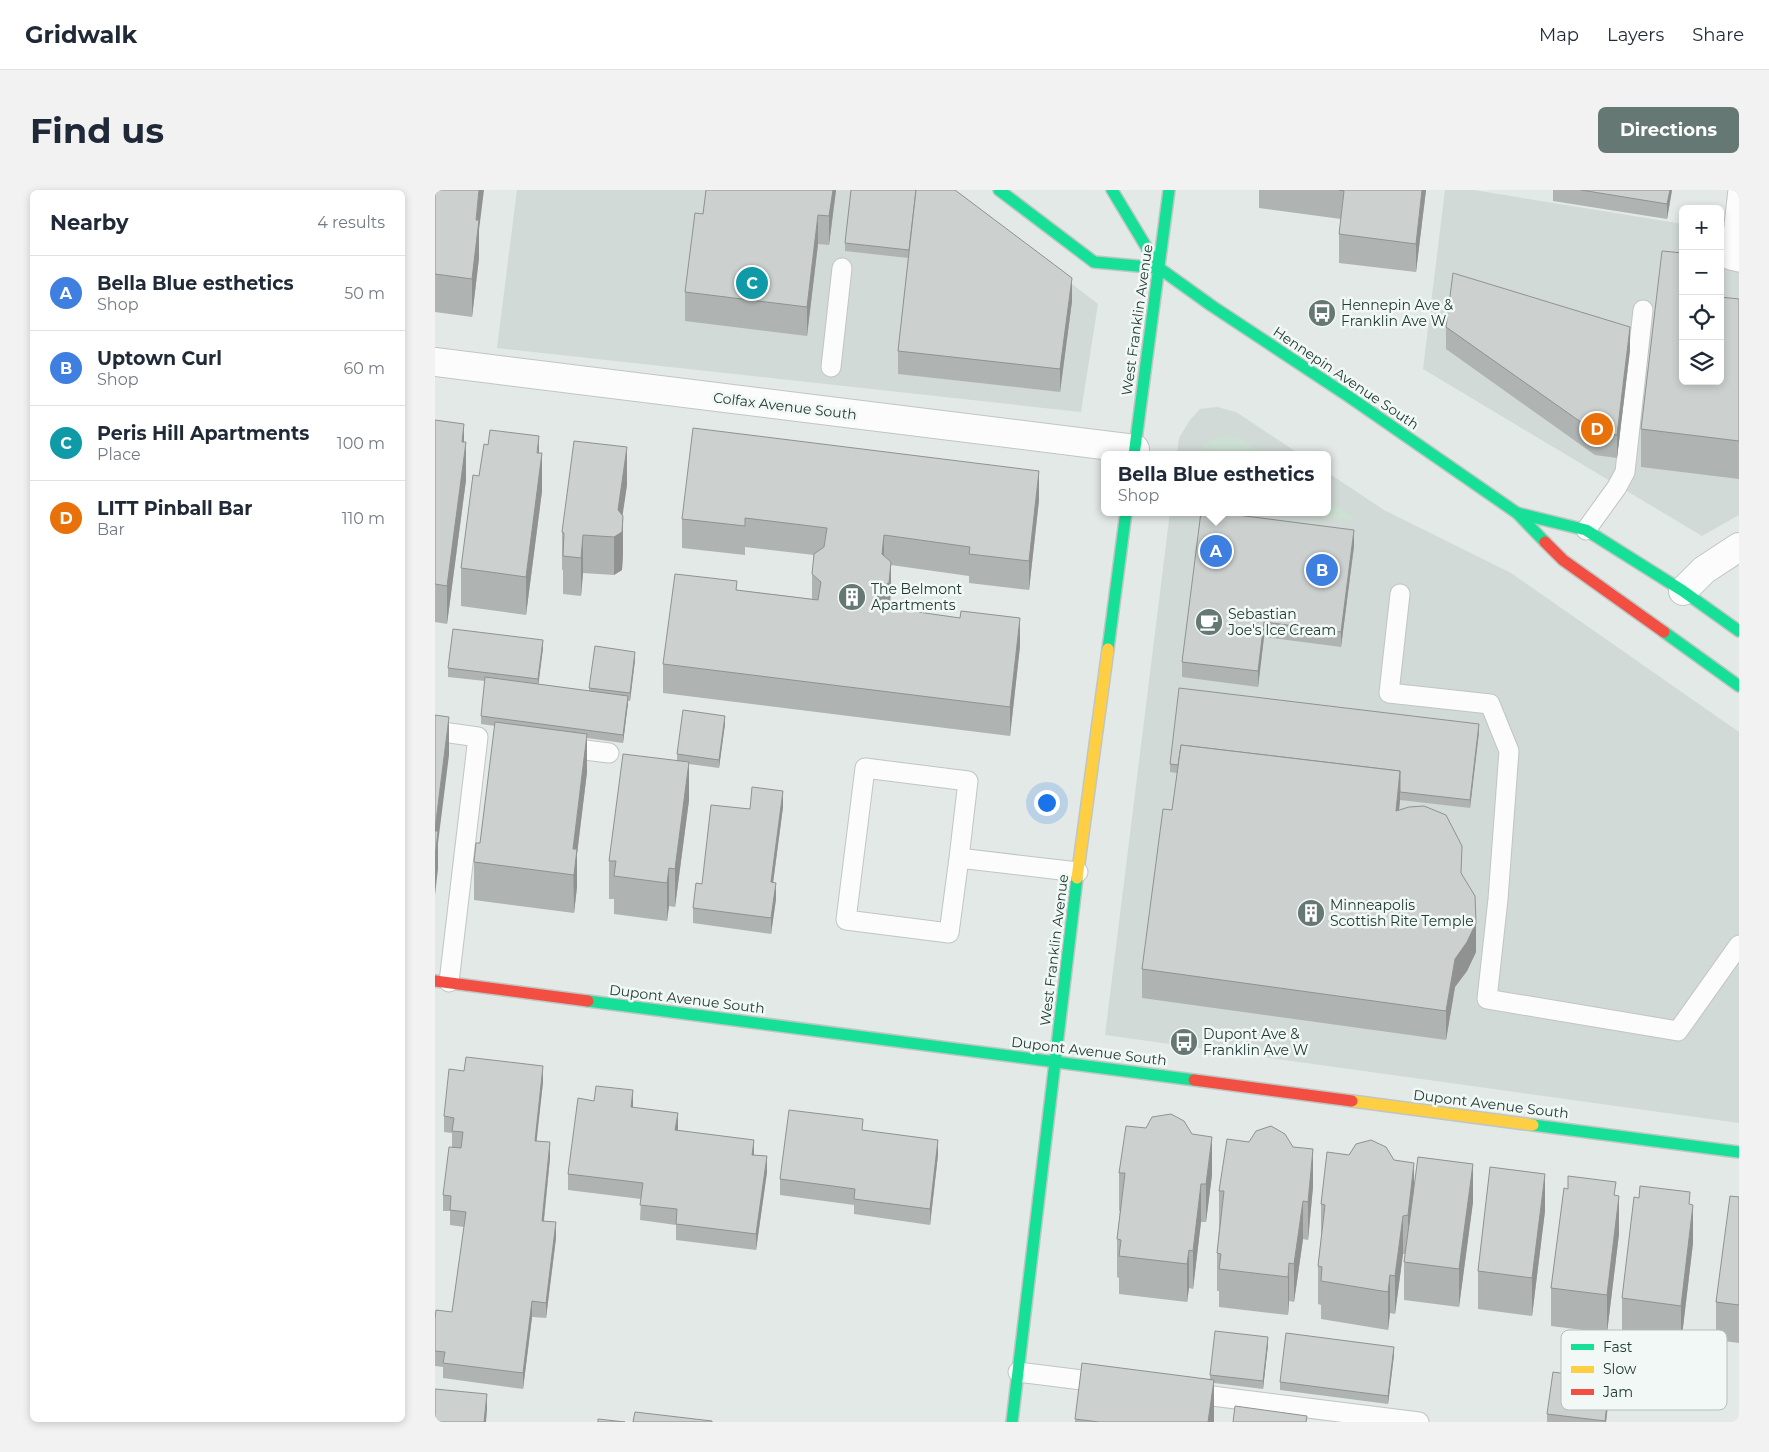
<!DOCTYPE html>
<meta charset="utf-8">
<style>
:root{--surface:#fff;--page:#f2f2f3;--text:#1f2937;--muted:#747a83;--line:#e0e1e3;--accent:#667873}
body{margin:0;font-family:Montserrat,sans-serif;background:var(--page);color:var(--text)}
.controls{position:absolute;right:15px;top:15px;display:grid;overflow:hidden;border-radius:8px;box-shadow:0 2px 8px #0003}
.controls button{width:45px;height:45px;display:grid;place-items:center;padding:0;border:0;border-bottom:1px solid var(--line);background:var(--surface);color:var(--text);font:25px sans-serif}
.you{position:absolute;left:611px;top:612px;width:18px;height:18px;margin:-12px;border:4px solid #fff;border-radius:50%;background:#1a73e8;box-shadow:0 0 0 8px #1a73e833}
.badge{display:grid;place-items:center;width:32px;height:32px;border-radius:50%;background:var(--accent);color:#fff;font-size:16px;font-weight:700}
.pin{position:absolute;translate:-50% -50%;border:2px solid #fff;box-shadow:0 1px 5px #0006}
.popup{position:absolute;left:666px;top:261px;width:230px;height:65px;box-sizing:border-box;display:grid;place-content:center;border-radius:8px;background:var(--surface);filter:drop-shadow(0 1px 4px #0005);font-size:16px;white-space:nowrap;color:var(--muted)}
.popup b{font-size:19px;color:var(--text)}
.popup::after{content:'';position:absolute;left:50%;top:100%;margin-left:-10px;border:10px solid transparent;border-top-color:var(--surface)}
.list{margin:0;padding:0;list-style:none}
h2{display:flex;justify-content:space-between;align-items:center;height:65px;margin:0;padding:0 20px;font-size:21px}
h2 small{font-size:16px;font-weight:400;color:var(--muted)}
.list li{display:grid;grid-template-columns:32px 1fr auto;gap:15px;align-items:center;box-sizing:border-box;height:75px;padding:0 20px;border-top:1px solid var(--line)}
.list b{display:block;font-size:19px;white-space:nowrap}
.list p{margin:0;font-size:16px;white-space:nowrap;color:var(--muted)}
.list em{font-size:16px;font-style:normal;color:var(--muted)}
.icon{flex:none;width:28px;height:28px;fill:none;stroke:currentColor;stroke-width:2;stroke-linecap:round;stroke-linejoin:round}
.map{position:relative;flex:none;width:1304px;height:1232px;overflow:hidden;border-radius:8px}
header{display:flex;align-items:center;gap:30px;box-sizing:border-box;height:70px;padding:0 25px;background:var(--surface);border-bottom:1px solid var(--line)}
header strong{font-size:24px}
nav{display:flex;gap:28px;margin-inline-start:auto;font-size:18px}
.intro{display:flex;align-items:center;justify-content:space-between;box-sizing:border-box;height:120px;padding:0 30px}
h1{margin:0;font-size:35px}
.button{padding:12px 22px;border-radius:8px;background:var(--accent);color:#fff;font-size:18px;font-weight:700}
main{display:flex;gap:30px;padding:0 30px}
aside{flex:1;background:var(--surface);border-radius:8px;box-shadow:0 2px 8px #0003}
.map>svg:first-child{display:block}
</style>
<header>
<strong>Gridwalk</strong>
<nav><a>Map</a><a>Layers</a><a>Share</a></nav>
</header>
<div class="intro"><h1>Find us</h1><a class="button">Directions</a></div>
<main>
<aside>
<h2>Nearby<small>4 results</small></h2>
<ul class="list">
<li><span class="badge" style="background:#3f7fe0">A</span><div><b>Bella Blue esthetics</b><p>Shop</p></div><em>50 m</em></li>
<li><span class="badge" style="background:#3f7fe0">B</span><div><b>Uptown Curl</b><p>Shop</p></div><em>60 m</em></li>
<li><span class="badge" style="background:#0f9aa8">C</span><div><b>Peris Hill Apartments</b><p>Place</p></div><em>100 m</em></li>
<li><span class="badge" style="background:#e8710a">D</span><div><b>LITT Pinball Bar</b><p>Bar</p></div><em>110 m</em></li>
</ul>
</aside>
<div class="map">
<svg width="1304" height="1232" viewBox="0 0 1304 1232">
<rect width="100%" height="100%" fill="#e3e9e6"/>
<g fill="#d1dad6">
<polygon points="82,0 515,0 663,114 646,222 62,158"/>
<polygon points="1010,0 1039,0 1248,34 1248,191 1285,191 1285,41 1298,43 1304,72 1304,325 1267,346 988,179"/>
<polygon points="782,217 801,222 866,265 742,265 744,248 755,230 765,219"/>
<polygon points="892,282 949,320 1076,383 1304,542 1304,933 670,845 735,322 892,322"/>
</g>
<g fill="#cce1d3">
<path d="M794,246C807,249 817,253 824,265H761C770,252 779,249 794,246Z"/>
<polygon points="892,309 921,330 832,323 892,322"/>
</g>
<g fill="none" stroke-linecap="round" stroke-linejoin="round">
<defs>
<g id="lane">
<polyline points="1303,0 1295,70 1304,72"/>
<polyline points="396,177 407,78"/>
<polyline points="1151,340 1182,297 1190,282 1208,120"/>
<polyline points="965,404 954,503 1055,514 1074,561 1063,709 1052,809 1243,841 1304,755"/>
<polyline points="0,541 43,547 14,792"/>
<polyline points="126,557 174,563"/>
<polyline points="524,668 514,743 411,730 430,578 533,591 524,668 643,682"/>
<polyline points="583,1182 671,1193"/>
<polyline points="753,1203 984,1232"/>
</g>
<g id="street">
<polyline points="0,172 700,259"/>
<polyline points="1248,401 1269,380 1304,357"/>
</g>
<g id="fast">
<polyline points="564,0 659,72 724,78"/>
<polyline points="677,0 724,78 777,116 913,206 1082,323 1110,352"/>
<polyline points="699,265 734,0"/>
<polyline points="1082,323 1151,340 1248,401 1304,441"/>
<polyline points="1229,442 1304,496"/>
<polyline points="673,459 691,322"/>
<polyline points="153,811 759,890"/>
<polyline points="1098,935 1304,962"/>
<polyline points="577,1232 642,688"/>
</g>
<g id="slow">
<polyline points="642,688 673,459"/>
<polyline points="917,911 1098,935"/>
</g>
<g id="jam">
<polyline points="1110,352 1128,370 1229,442"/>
<polyline points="0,791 153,811"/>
<polyline points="759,890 917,911"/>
</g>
</defs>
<use href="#lane" stroke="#c0c6c3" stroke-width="21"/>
<use href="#street" stroke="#c0c6c3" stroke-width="30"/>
<use href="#fast" stroke="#bfc6c3" stroke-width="14"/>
<use href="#slow" stroke="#bfc6c3" stroke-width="14"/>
<use href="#jam" stroke="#bfc6c3" stroke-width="14"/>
<use href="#lane" stroke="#fbfcfb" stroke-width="19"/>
<use href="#street" stroke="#fbfcfb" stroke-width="28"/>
<use href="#fast" stroke="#16e098" stroke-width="11"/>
<use href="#slow" stroke="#ffcf43" stroke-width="11"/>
<use href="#jam" stroke="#f24e42" stroke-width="11"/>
</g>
<g fill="#afb4b2">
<polygon points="0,0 44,40 44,68 37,127 0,122"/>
<polygon points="271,0 401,0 394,55 383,54 372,146 250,131 250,102 268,24"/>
<polygon points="416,0 637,111 625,202 463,184 463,161 473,68 410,61 410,53"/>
<polygon points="824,0 991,0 981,82 904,73 904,44 906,29 824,18"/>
<polygon points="1118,0 1237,0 1232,29 1118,11"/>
<polygon points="1304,109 1304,289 1206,277 1206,239 1248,191"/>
<polygon points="1011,137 1195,160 1182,268 1160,265 1011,159"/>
<polygon points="0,230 31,290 12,434 0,432"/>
<polygon points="104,263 107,301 91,425 26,416 26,378"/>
<polygon points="192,295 187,325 188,364 187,380 179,385 148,383 146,406 128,404 128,380 127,380 127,342"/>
<polygon points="604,310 594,400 534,393 534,386 456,375 456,400 455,418 585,456 575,546 228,503 228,474 302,400 377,409 377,384 379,365 310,357 310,365 247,358 247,329"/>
<polygon points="919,356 906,457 829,447 823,497 747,487 747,472"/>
<polygon points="108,458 103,494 154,501 154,498 200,470 195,511 193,511 188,553 152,548 152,582 142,664 142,697 139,723 39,710 39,672 45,653 60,536 46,534 46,526 50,491 13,487 13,478"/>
<polygon points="290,534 284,578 254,574 254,610 240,717 234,716 232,731 179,724 179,709 174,709 174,671 242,571 242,564"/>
<polygon points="1044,542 1035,618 965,610 964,620 1027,684 1041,762 1032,781 1020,797 1011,850 707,808 707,779 737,620 742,583 735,582 735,574"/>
<polygon points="348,617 338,693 341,709 336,744 258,733 258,718 267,694 315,619"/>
<polygon points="108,892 101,951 115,968 109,1031 121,1048 111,1128 97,1127 88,1199 8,1188 8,1177 0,1176 0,1129 17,1122 29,1037 15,1035 15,1021 8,1021 8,1005 17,957 17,943 9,942 9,926"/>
<polygon points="198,918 242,940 319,965 332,982 321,1060 241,1050 241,1035 205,1030 206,1009 133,1000 133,984"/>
<polygon points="711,938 777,985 771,1032 766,1032 758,1099 754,1098 752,1112 684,1104 684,1088 682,1087 682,1049 685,1021 684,1021 684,983"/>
<polygon points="428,940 503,965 495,1035 419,1024 419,1015 345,1005 345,989"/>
<polygon points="959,970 979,997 1038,1012 1024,1117 969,1110 969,1072 970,1064 968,1064 960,1124 955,1123 953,1140 886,1129 886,1115 883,1114 883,1076 886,1048 886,1014"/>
<polygon points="878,997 873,1050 868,1049 859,1112 854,1111 853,1125 784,1117 784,1101 782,1101 782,1063 784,1039 784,1001"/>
<polygon points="1181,1005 1184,1044 1172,1143 1116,1136 1116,1098"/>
<polygon points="1304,1007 1304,1153 1281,1150 1281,1112"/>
<polygon points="1255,1014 1258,1053 1246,1154 1187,1146 1187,1108"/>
<polygon points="1110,1021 1097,1126 1043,1119 1043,1081"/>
<polygon points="833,1155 828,1199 779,1193 779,1232 640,1232 640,1229 775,1189 775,1185"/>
<polygon points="959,1165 953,1214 845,1200 845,1192"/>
<polygon points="1175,1198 1171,1232 1112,1232 1112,1224"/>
</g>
<g fill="#8f9291">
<polygon points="44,0 49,0 44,40 44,68 37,127 37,89 41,30"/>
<polygon points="398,0 401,0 394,55 394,26"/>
<polygon points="987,0 991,0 981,82 981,54"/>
<polygon points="1235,0 1237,0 1232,29 1232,14"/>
<polygon points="383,25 383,54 372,146 372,117"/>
<polygon points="637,88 637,111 625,202 625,179"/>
<polygon points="1195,137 1195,160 1182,268 1182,245"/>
<polygon points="29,234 29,267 31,252 31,290 12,434 12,396"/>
<polygon points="104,246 104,284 107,263 107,301 91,425 91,387"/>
<polygon points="192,257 192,295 185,343 188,326 188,364 187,380 179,385 179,347"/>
<polygon points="604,281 604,310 594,400 594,371"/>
<polygon points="919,340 919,356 906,457 906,442"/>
<polygon points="148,345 148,383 146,406 146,368"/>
<polygon points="449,345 449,374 447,364"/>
<polygon points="456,372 456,400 454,421 441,416 443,398"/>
<polygon points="585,428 585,456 575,546 575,517"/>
<polygon points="829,432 829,447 823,497 823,481"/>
<polygon points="108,450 108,458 103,498 103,489"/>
<polygon points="200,462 200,470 195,511 195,503"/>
<polygon points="193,506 193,514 188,553 188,545"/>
<polygon points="290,526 290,534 284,578 284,570"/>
<polygon points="14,527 14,565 3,653 3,679 0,705 0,639"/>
<polygon points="1044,534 1044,542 1035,618 1035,610"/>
<polygon points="152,544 152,582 142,664 142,697 139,723 138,659"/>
<polygon points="254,572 254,610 240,717 240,679"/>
<polygon points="965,581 965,610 961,650 961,621"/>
<polygon points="348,601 348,617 336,708 336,692"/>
<polygon points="234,678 234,716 232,731 232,693"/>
<polygon points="341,693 341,709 336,744 336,728"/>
<polygon points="1041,733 1041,762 1032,781 1020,797 1011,850 1011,821 1020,769"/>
<polygon points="108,876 108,892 100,966 100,951"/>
<polygon points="198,900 198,916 196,933 196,917"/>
<polygon points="243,923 243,939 240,956 240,940"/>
<polygon points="777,947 777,985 771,1032 771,994"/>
<polygon points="319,950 319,966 317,965"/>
<polygon points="503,950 503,965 495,1035 495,1019"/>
<polygon points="115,952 115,968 107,1047 107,1031"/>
<polygon points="878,959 878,997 873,1050 873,1012"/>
<polygon points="332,966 332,982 321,1060 321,1044"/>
<polygon points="979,973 979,1011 973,1063 973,1025"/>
<polygon points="1038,974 1038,1012 1024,1117 1024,1079"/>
<polygon points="1110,984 1110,1021 1097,1126 1097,1088"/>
<polygon points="766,994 766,1032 758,1099 758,1061"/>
<polygon points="1184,1006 1184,1044 1172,1143 1172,1105"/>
<polygon points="868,1011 868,1049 859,1112 859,1074"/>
<polygon points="1258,1015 1258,1053 1246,1154 1246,1116"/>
<polygon points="968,1026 968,1064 960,1124 960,1086"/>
<polygon points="121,1032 121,1048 111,1128 111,1113"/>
<polygon points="754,1060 754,1098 752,1112 752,1074"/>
<polygon points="854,1073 854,1111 853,1125 853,1087"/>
<polygon points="955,1085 955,1123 953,1140 953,1102"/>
<polygon points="97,1111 97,1127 88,1199 88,1183"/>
<polygon points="833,1147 833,1155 828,1199 828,1191"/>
<polygon points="959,1157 959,1165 953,1214 953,1206"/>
<polygon points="779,1190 779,1232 773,1232"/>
<polygon points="1175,1190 1175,1198 1171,1232 1170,1232"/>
<polygon points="52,1204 52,1220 51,1232 49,1232"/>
</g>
<g fill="#ccd1cf" stroke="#8f9291">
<polygon points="0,0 44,0 41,30 44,30 37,89 0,84"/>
<polygon points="271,0 398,0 394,26 383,25 372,117 250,102 260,23 268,24"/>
<polygon points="416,0 481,0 474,60 410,53"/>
<polygon points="481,0 520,0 637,88 625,179 463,161"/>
<polygon points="904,0 987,0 981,54 904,44 909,1"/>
<polygon points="1146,0 1235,0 1232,14"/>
<polygon points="1227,61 1248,63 1248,191 1285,191 1285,107 1304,109 1304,251 1206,239"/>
<polygon points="1018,83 1195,137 1182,245 1160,242 1011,137"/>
<polygon points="0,230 29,234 27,252 31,252 12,396 0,394"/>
<polygon points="258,238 604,281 594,371 534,364 535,357 449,345 447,364 456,372 454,393 443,398 441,416 525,428 526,421 585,428 575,517 228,474 240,384 302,391 301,400 383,410 386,392 377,384 379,364 389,357 392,338 310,328 310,336 247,329"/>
<polygon points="55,240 104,246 102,263 107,263 91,387 26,378 38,285 44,286 49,254 53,255"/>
<polygon points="139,251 192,257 183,320 188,326 187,342 179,347 148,345 146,368 128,366 129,343 127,342"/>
<polygon points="766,322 779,322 919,340 906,442 829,432 823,481 747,472"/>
<polygon points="18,439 108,450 103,489 13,478"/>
<polygon points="160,456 200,462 195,503 154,498"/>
<polygon points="50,487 193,506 188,545 46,526"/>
<polygon points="744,498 1044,534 1035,610 965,602 965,581 746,555 743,575 735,574"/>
<polygon points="248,520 290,526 284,570 242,564"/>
<polygon points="0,525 14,527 0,639"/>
<polygon points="60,532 152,544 138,659 142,659 139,685 39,672 41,653 45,653"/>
<polygon points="746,555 965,581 961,621 974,617 989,616 1011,625 1027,656 1026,683 1040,706 1041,733 1032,752 1020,769 1011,821 707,779 728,619 737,620"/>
<polygon points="188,564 254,572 240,679 234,678 232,693 179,686 181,671 174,671"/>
<polygon points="317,597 348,601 336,692 341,693 336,728 258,718 261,693 267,694 276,615 315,619"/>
<polygon points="0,641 3,641 0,667"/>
<polygon points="31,867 108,876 100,951 115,952 107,1031 121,1032 111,1113 97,1111 88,1183 8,1173 10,1162 0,1161 0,1129 1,1120 17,1122 31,1022 15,1020 16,1006 8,1005 14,957 26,958 28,942 17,941 19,928 9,926 14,879 29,881"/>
<polygon points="161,896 198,900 196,917 243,923 240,940 319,950 317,965 332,966 321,1044 241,1034 242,1019 205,1015 208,993 133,984 143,908 159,911"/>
<polygon points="354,920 428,929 427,940 503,950 495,1019 419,1009 420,999 345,989"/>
<polygon points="736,924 749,931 757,944 777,947 771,994 766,994 758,1061 754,1060 752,1074 684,1066 686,1050 682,1049 690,983 684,983 691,936 711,938 717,927"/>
<polygon points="836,936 850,944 858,957 878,959 873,1012 868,1011 859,1074 854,1073 853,1087 784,1079 786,1064 782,1063 789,1001 784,1001 792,949 814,952 821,941"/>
<polygon points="936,950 951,957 959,970 979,973 973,1025 968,1026 960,1086 955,1085 953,1102 886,1091 887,1077 883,1076 890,1015 886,1014 892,962 914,965 921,954"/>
<polygon points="983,967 1038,974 1024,1079 969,1072"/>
<polygon points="1055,977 1110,984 1097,1088 1043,1081"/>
<polygon points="1133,986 1181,992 1179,1005 1184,1006 1172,1105 1116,1098 1129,998 1133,999"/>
<polygon points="1205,996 1255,1002 1254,1014 1258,1015 1246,1116 1187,1108 1199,1007 1204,1008"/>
<polygon points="1295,1006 1304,1007 1304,1115 1281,1112"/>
<polygon points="780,1141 833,1147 828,1191 775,1185"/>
<polygon points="851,1143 959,1157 953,1206 845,1192"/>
<polygon points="647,1173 779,1190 773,1232 664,1232 640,1229"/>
<polygon points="1118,1182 1175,1190 1170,1231 1112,1224"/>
<polygon points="0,1199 52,1204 49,1232 0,1232"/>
<polygon points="800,1216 872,1226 871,1232 798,1232"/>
<polygon points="200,1222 277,1231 277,1232 198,1232"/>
<polygon points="163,1229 190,1232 163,1232"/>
</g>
<defs>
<symbol id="bus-disc" viewBox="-11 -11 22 22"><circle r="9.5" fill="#667873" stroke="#f1f8f5"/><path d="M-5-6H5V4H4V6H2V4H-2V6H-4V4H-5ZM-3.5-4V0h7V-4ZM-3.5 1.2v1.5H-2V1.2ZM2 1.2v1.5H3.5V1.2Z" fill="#fff"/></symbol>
<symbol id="building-disc" viewBox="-11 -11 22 22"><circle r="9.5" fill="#667873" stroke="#f1f8f5"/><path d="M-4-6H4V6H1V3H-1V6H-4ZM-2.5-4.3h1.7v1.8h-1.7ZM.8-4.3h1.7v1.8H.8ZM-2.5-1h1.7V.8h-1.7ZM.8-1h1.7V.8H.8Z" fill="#fff"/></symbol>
<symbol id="cafe-disc" viewBox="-11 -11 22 22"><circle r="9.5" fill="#667873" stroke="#f1f8f5"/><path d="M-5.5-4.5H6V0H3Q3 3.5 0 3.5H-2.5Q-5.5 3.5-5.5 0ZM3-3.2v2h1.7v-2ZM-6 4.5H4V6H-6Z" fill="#fff"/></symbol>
</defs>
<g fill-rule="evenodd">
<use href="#bus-disc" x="871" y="107" width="32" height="32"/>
<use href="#building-disc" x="401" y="391" width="32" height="32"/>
<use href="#cafe-disc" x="758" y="416" width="32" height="32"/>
<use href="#building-disc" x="860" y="707" width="32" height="32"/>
<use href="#bus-disc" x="733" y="836" width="32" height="32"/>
</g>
<g text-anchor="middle" stroke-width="5" stroke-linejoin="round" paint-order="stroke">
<g font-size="14" fill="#223b35" stroke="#f1f8f5" text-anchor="start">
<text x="906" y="120">Hennepin Ave &amp;<tspan x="906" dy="16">Franklin Ave W</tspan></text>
<text x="436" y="404">The Belmont<tspan x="436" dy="16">Apartments</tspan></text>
<text x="793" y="429">Sebastian<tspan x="793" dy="16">Joe's Ice Cream</tspan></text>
<text x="895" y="720">Minneapolis<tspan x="895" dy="16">Scottish Rite Temple</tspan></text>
<text x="768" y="849">Dupont Ave &amp;<tspan x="768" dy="16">Franklin Ave W</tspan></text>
</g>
<g font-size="14" fill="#223b35" stroke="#f1f8f5">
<text transform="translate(702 130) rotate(-82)" y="5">West Franklin Avenue</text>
<text transform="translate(911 188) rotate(34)" y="5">Hennepin Avenue South</text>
<text transform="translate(350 216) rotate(7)" y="5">Colfax Avenue South</text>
<text transform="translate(619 760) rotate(-83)" y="5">West Franklin Avenue</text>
<text transform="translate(252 809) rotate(7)" y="5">Dupont Avenue South</text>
<text transform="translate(654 861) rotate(7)" y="5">Dupont Avenue South</text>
<text transform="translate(1056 914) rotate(7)" y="5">Dupont Avenue South</text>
</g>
</g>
<rect x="1126" y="1140" width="166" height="80" rx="8" fill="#f1f8f5" stroke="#b3bfbb" stroke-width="1"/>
<rect x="1136" y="1154" width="23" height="6" fill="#16e098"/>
<rect x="1136" y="1176" width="23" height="7" fill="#ffcf43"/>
<rect x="1136" y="1199" width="23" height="6" fill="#f24e42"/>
<g font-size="14" fill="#223b35">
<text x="1168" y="1162">Fast</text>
<text x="1168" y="1184">Slow</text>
<text x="1168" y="1207">Jam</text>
</g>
</svg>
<div class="controls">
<button>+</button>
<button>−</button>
<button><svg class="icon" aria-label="locate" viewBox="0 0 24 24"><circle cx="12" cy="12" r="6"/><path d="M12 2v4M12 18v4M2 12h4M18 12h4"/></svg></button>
<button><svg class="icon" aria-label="layers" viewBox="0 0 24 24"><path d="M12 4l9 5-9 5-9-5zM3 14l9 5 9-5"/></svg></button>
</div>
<div class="you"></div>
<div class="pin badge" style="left:781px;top:361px;background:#3f7fe0">A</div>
<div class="popup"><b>Bella Blue esthetics</b>Shop</div>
<div class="pin badge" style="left:887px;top:380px;background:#3f7fe0">B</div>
<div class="pin badge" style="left:317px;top:93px;background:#0f9aa8">C</div>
<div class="pin badge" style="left:1162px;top:239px;background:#e8710a">D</div>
</div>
</main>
